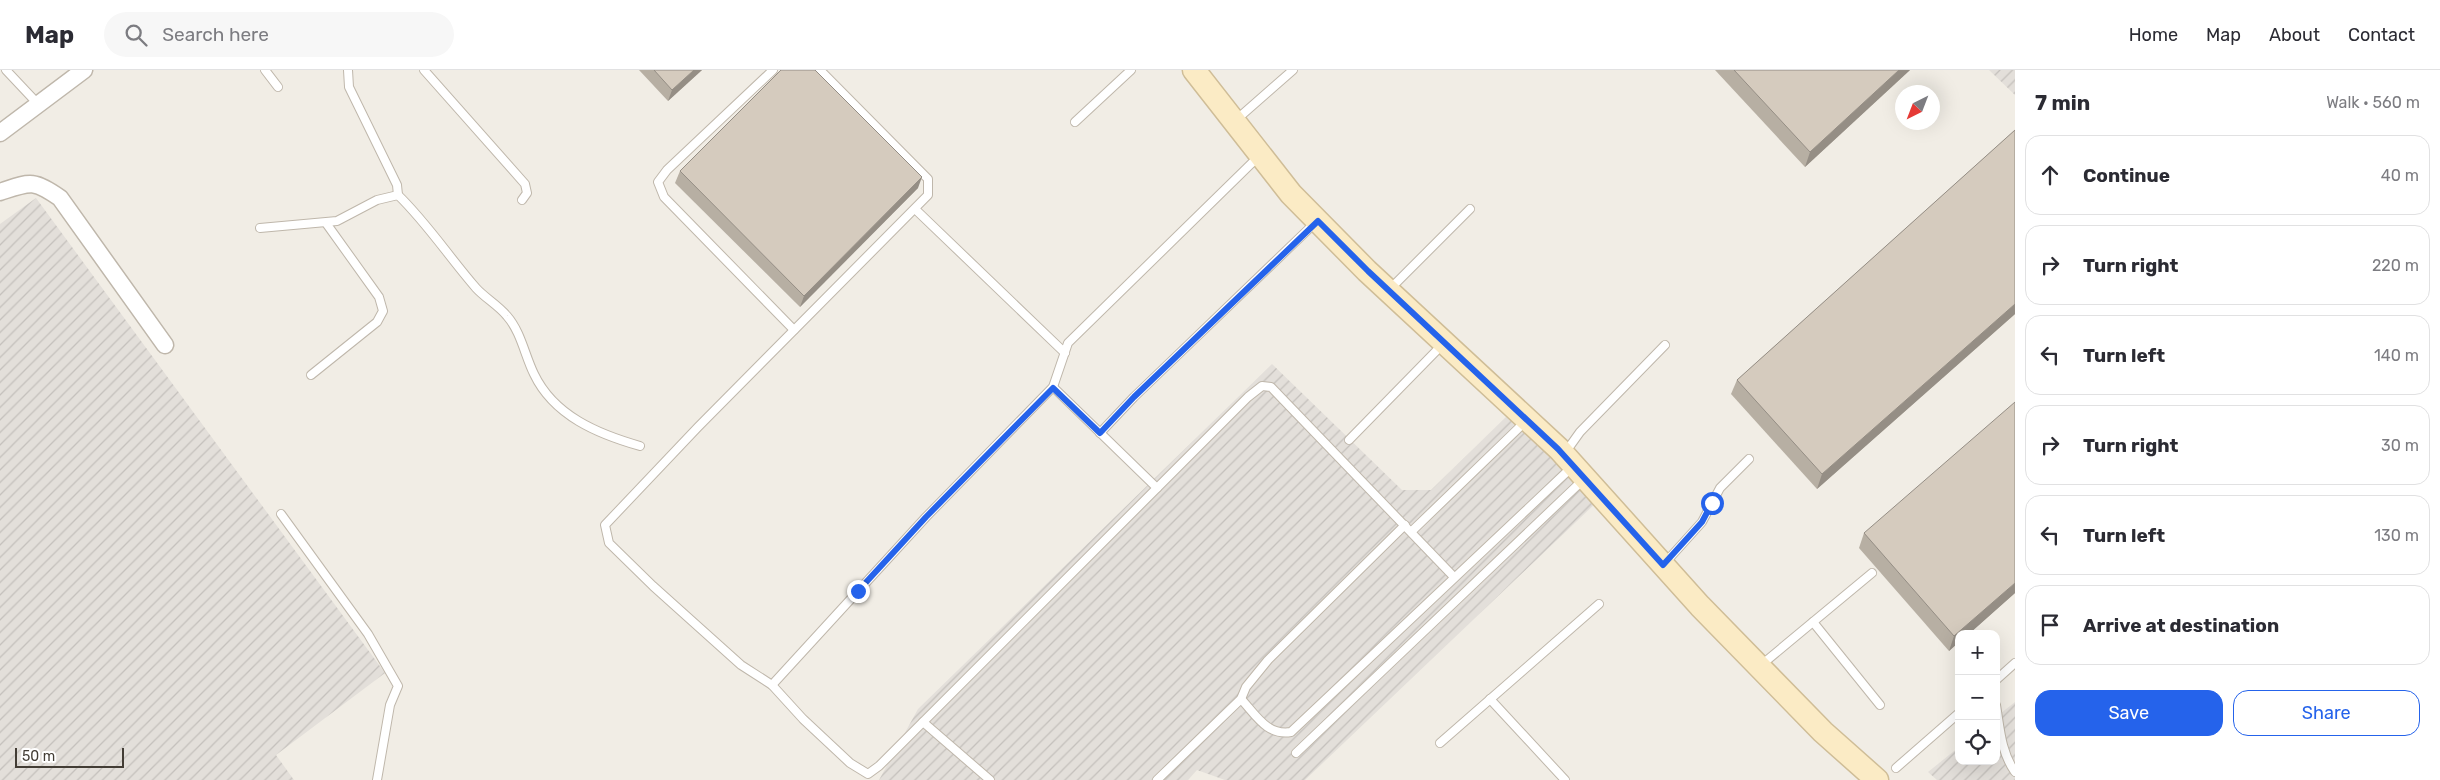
<!DOCTYPE html>
<meta charset="utf-8">
<style>
:root{--surface:#fff;--page:#f7f7f7;--text:#2b2b33;--muted:#7c7c81;--line:#e1e1e2;--accent:#2563eb}
body{margin:0;font-family:Rubik,sans-serif;background:var(--page);color:var(--text)}
.controls{position:absolute;right:15px;bottom:15px;display:grid;overflow:hidden;border-radius:10px;box-shadow:0 5px 20px #0002}
.controls button{width:45px;height:45px;display:grid;place-items:center;padding:0;border:0;border-bottom:1px solid var(--line);background:var(--surface);color:var(--text);font:25px sans-serif}
.compass{position:absolute;left:1895px;top:15px;width:45px;height:45px;border-radius:50%;background:var(--surface);box-shadow:0 5px 20px #0002;rotate:222deg}
.scale{position:absolute;left:15px;bottom:12px;width:109px;box-sizing:border-box;padding-left:5px;border:2px solid #433d35;border-top:0;font-size:14px;line-height:18px;white-space:nowrap;color:#433d35;-webkit-text-stroke:4px #fff;paint-order:stroke}
.stop{position:absolute;width:15px;height:15px;margin:-11px;border:4px solid #2563eb;border-radius:50%;background:#fff}
.stop.end{background:#2563eb;border-color:#fff;box-shadow:0 1px 5px #0008}
.list{margin:0;padding:0;list-style:none}
h2{display:flex;justify-content:space-between;align-items:center;height:65px;margin:0;padding:0 20px;font-size:21px}
h2 small{font-size:16px;font-weight:400;color:var(--muted)}
.list li{display:grid;grid-template-columns:32px 1fr auto;gap:15px;align-items:center;box-sizing:border-box;height:80px;margin:0 10px 10px;padding:0 10px;border:1px solid var(--line);border-radius:15px}
.list b{display:block;font-size:19px;white-space:nowrap}
.list em{font-size:16px;font-style:normal;color:var(--muted)}
.actions{display:flex;gap:10px;padding:15px 20px}
.actions a{flex:1;padding:11px 0;border:1px solid var(--accent);border-radius:15px;text-align:center;font-size:18px;color:var(--accent)}
.actions .main{background:var(--accent);color:#fff}
.icon{flex:none;width:28px;height:28px;fill:none;stroke:currentColor;stroke-width:2;stroke-linecap:round;stroke-linejoin:round}
.map{position:relative;flex:none;width:2015px;height:710px;overflow:hidden}
header{display:flex;align-items:center;gap:30px;box-sizing:border-box;height:70px;padding:0 25px;background:var(--surface);border-bottom:1px solid var(--line)}
header strong{font-size:24px}
nav{display:flex;gap:28px;margin-inline-start:auto;font-size:18px}
.search{width:350px;height:45px;background:var(--page);display:flex;align-items:center;gap:12px;box-sizing:border-box;padding:0 18px;border-radius:28px;color:var(--muted);font-size:19px}
main{display:flex}
aside{flex:1;background:var(--surface)}
.map>svg:first-child{display:block}
</style>
<header>
<strong>Map</strong>
<div class="search"><svg class="icon" aria-label="search" viewBox="0 0 24 24"><circle cx="10" cy="10" r="6"/><path d="M15 15l6 6"/></svg>Search here</div>
<nav><a>Home</a><a>Map</a><a>About</a><a>Contact</a></nav>
</header>
<main>
<div class="map">
<svg width="2015" height="710" viewBox="0 0 2015 710">
<defs>
<pattern id="industrial-furrows" width="10" height="10" patternUnits="userSpaceOnUse" patternTransform="scale(1.25)"><rect width="10" height="10" fill="#e3dfda"/><path d="M-1 1l2-2M0 10L10 0M9 11l2-2" fill="none" stroke="#c4c0bc"/></pattern>
</defs>
<rect width="100%" height="100%" fill="#f1ede5"/>
<g fill="url(#industrial-furrows)">
<polygon points="1989,0 2015,0 2015,25"/>
<polygon points="36,128 385,603 276,685 294,710 0,710 0,154"/>
<polygon points="1272,294 1402,420 1431,420 1509,344 1598,431 1305,710 1225,710 1197,700 1188,710 879,710 918,639"/>
<polygon points="2015,632 2015,710 1937,710 1928,702 1959,677 1959,691 1996,691 1996,647"/>
</g>
<g fill="none" stroke-linecap="round" stroke-linejoin="round">
<defs>
<g id="lane">
<polyline points="6,0 38,34"/>
<polyline points="265,0 278,17"/>
<polyline points="348,0 349,17 397,115 398,125"/>
<polyline points="424,0 525,114 527,123 522,130"/>
<polyline points="773,0 667,100 658,112 664,127 794,260"/>
<polyline points="820,0 928,109 928,125 698,357 605,455 609,473 653,516 741,595 772,615 803,649 850,693 868,704 879,696 1248,327 1262,316 1271,317 1454,507"/>
<polyline points="1236,50 1293,0"/>
<polyline points="1075,52 1131,0"/>
<polyline points="915,139 1065,283"/>
<path d="M260,158L337,151L377,130L398,125C427,153 449,187 476,218C485,228 498,235 507,246C521,262 525,286 534,304C554,346 598,364 640,376"/>
<polyline points="1390,219 1470,139"/>
<polyline points="311,305 377,252 383,241 379,227 326,153"/>
<polyline points="1053,317 1157,418"/>
<polyline points="1100,363 1134,327 1317,151"/>
<polyline points="1349,370 1442,275"/>
<polyline points="1565,383 1580,362 1665,275"/>
<polyline points="281,444 368,564 398,616 390,635 377,710"/>
<polyline points="1412,461 1526,351"/>
<polyline points="1665,493 1702,452 1720,418 1749,389"/>
<polyline points="1813,552 1880,635"/>
<polyline points="1760,596 1872,503"/>
<polyline points="1996,610 2015,593"/>
<polyline points="772,615 926,447 1053,317 1068,273 1259,86"/>
<path d="M1241,629C1256,645 1267,666 1291,662L1572,397"/>
<polyline points="1490,629 1565,710"/>
<path d="M1996,635C2000,659 2001,682 2015,702"/>
<polyline points="923,652 990,710"/>
<polyline points="1440,673 1599,534"/>
<polyline points="1296,683 1584,409"/>
<polyline points="1896,698 1959,643"/>
<polyline points="1157,710 1241,629 1246,617 1268,590 1405,455"/>
</g>
<g id="street">
<polyline points="0,63 84,0"/>
<path d="M0,122C30,112 33,109 60,128L165,275"/>
</g>
<polyline id="secondary" points="1194,0 1291,124 1367,201 1559,379 1700,536 1823,662 1877,710"/>
</defs>
<use href="#lane" stroke="#bfb7ab" stroke-width="10"/>
<use href="#street" stroke="#bfb7ab" stroke-width="19"/>
<use href="#secondary" stroke="#cfbd97" stroke-width="25"/>
<use href="#lane" stroke="#fff" stroke-width="8"/>
<use href="#street" stroke="#fff" stroke-width="16"/>
<use href="#secondary" stroke="#fbebc5" stroke-width="22"/>
</g>
<g fill="#b7afa3">
<polygon points="639,0 702,0 668,31"/>
<polygon points="1715,0 1910,0 1805,97"/>
<polygon points="2015,60 2015,244 1817,419 1731,324 1737,310"/>
<polygon points="680,101 918,118 800,237 675,113"/>
<polygon points="1864,463 2015,523 1949,581 1859,478"/>
</g>
<g fill="#958e85">
<polygon points="694,0 702,0 668,31 672,20"/>
<polygon points="1899,0 1910,0 1805,97 1810,82"/>
<polygon points="922,107 918,118 800,237 804,226"/>
<polygon points="2015,234 2015,244 1817,419 1822,404"/>
<polygon points="2015,513 2015,523 1969,564 1959,564 1959,572 1949,581 1954,566"/>
</g>
<g fill="#d5cbbe" stroke="#958e85">
<polygon points="654,0 694,0 672,20"/>
<polygon points="781,0 815,0 922,107 804,226 680,101"/>
<polygon points="1734,0 1899,0 1810,82"/>
<polygon points="2015,60 2015,234 1822,404 1737,310"/>
<polygon points="2015,332 2015,513 1954,566 1864,463"/>
</g>
<g fill="none" stroke-linecap="round" stroke-linejoin="round">
<polyline stroke="#2563eb" stroke-width="6" points="858,521 926,447 1053,318 1100,363 1134,327 1318,151 1368,201 1558,379 1663,495 1702,452 1712,433"/>
</g>
</svg>
<div class="controls">
<button>+</button>
<button>−</button>
<button><svg class="icon" aria-label="locate" viewBox="0 0 24 24"><circle cx="12" cy="12" r="6"/><path d="M12 2v4M12 18v4M2 12h4M18 12h4"/></svg></button>
</div>
<svg class="compass" viewBox="-18 -18 36 36"><path d="M0-13l5 13h-10z" fill="#e53935"/><path d="M0 13l5-13h-10z" fill="#7c7c81"/></svg>
<div class="scale">50 m</div>
<div class="stop" style="left:1712px;top:433px"></div>
<div class="stop end" style="left:858px;top:521px"></div>
</div>
<aside>
<h2>7 min<small>Walk · 560 m</small></h2>
<ul class="list">
<li><svg class="icon" aria-label="ahead" viewBox="0 0 24 24"><path d="M12 20V5M6 11l6-6 6 6"/></svg><div><b>Continue</b></div><em>40 m</em></li>
<li><svg class="icon" aria-label="right" viewBox="0 0 24 24"><path d="M7 20v-9h11M14 6l5 5-5 5"/></svg><div><b>Turn right</b></div><em>220 m</em></li>
<li><svg class="icon" aria-label="left" viewBox="0 0 24 24"><path d="M17 20v-9H6M10 6l-5 5 5 5"/></svg><div><b>Turn left</b></div><em>140 m</em></li>
<li><svg class="icon" aria-label="right" viewBox="0 0 24 24"><path d="M7 20v-9h11M14 6l5 5-5 5"/></svg><div><b>Turn right</b></div><em>30 m</em></li>
<li><svg class="icon" aria-label="left" viewBox="0 0 24 24"><path d="M17 20v-9H6M10 6l-5 5 5 5"/></svg><div><b>Turn left</b></div><em>130 m</em></li>
<li><svg class="icon" aria-label="arrive" viewBox="0 0 24 24"><path d="M6 21V4h12l-3 4 3 4H6"/></svg><div><b>Arrive at destination</b></div></li>
</ul>
<div class="actions"><a class="main">Save</a><a>Share</a></div>
</aside>
</main>
